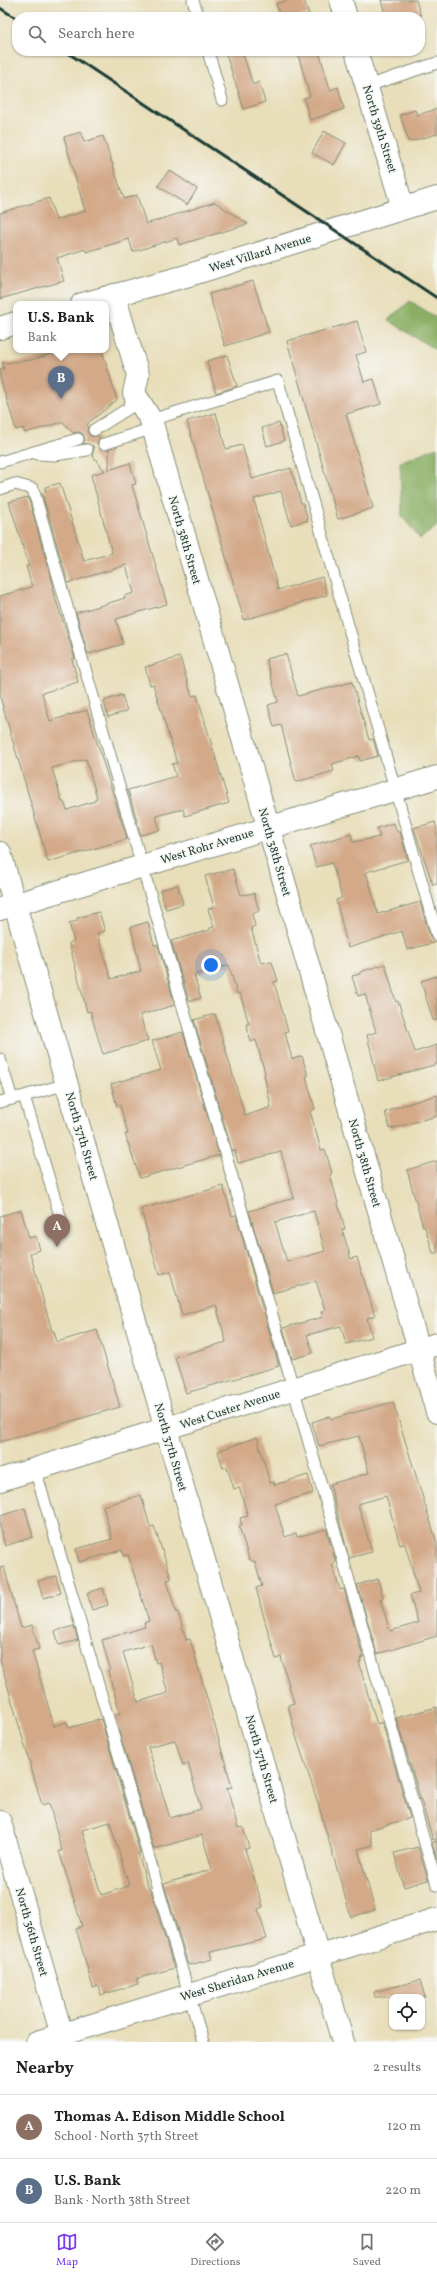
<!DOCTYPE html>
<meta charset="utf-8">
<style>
:root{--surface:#fff;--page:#f2f2f2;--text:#222;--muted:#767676;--line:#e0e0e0;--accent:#7c3aed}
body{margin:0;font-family:Vollkorn,serif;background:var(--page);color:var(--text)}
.controls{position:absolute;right:12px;bottom:12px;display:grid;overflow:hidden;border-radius:8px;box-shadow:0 1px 3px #0004}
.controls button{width:36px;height:36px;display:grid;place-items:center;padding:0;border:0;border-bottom:1px solid var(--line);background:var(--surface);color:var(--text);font:20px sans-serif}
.you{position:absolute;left:211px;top:965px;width:14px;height:14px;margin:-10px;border:3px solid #fff;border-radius:50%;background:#1a73e8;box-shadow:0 0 0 6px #1a73e833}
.badge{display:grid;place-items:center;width:26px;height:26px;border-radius:50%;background:var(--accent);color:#fff;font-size:13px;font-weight:700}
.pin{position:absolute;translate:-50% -33px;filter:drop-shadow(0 1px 2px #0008)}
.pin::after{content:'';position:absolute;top:21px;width:14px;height:12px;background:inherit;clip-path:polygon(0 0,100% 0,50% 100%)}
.popup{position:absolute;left:13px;top:301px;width:96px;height:52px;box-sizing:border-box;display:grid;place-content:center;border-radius:8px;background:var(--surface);filter:drop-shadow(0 1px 3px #0005);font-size:13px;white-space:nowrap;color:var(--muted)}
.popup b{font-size:15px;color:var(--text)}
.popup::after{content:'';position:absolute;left:50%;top:100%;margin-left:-8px;border:8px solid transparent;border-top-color:var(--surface)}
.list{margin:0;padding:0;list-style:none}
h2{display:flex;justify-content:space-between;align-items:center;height:52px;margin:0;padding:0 16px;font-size:17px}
h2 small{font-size:13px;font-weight:400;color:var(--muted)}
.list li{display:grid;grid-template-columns:26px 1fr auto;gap:12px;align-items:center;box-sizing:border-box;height:64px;padding:0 16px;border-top:1px solid var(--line)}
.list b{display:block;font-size:15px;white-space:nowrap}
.list p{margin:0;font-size:13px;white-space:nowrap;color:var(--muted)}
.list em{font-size:13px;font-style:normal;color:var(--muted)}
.icon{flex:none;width:22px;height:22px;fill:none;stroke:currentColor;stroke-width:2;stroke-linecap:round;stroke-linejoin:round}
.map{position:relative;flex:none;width:437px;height:2042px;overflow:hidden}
.search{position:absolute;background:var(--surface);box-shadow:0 1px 3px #0004;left:12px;right:12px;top:12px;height:44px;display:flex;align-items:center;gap:10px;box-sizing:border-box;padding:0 14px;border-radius:16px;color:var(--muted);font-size:15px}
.sheet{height:180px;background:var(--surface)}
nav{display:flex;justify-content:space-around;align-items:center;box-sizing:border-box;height:56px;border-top:1px solid var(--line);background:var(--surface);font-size:11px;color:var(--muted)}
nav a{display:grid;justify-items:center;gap:2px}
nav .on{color:var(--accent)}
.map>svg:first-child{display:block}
</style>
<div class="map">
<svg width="437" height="2042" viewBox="0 0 437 2042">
<rect width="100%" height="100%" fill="#f6f6f2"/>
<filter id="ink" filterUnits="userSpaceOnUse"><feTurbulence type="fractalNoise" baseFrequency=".025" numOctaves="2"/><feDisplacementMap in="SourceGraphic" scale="8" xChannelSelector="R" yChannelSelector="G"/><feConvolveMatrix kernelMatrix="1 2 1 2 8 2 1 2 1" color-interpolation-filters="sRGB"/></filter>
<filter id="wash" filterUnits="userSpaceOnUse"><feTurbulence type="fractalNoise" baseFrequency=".012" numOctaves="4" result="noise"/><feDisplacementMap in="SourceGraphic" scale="16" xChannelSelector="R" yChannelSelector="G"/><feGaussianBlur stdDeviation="0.9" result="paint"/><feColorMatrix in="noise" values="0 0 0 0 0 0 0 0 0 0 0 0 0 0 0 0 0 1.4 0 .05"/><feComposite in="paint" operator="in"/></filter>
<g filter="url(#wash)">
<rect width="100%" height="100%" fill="#e8deba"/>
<g fill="#8aaf63" stroke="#54764c">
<polygon points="410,301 437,318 437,351 388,320"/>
<polygon points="437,447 437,526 420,539 402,516 400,462"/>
</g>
<g id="blocks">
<g fill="#d3a988" fill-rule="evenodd">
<polygon points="289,0 304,0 309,14 299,17 280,17 276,4"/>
<polygon points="381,0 416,0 421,17 386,17"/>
<polygon points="225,51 242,51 253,85 259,82 265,102 244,109"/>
<polygon points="297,51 319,51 330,90 338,87 344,109 310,120 304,98 310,96"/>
<polygon points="437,109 437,134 409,142 400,115 415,110 417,115"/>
<polygon points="324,131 346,143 334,165 312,153"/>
<polygon points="81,132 84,142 103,136 124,199 137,195 146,224 215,202 248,224 179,245 177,238 133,252 129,239 86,252 85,249 57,258 64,281 0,299 0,213 49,198 56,220 85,211 64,137"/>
<polygon points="169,170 197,189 187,205 158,186"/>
<polygon points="253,281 269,332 225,346 209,294"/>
<polygon points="357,321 366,352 356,355 364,382 374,379 381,404 346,414 373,508 338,519 287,341"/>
<polygon points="65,350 102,350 117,400 88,423 87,431 90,436 98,436 100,438 97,443 100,449 109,450 109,470 130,463 136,484 132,485 167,604 116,619 123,644 88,654 76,613 125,598 124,596 134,593 126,565 68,583 42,493 46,492 45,487 60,483 84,561 112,553 91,475 105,471 92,455 94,449 93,446 83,443 85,440 83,434 79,432 73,433 63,422 25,433 23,428 16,430 0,377 0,370 4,369 2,363 31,360"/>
<polygon points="227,355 237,386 216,393 207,361"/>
<polygon points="216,413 226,449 242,445 252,479 291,468 301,503 303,503 308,520 291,525 281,491 254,499 278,590 322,577 327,595 244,620 187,421"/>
<polygon points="279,423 284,441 267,446 262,428"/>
<path d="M28,497L54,587L52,588L75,658L72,659L78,682L42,693L50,721L87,710L127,839L48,862L0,697V596L32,587L26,566H29L9,502ZM86,759L97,798L95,799V801L67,810L64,802H62L52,768Z"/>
<polygon points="286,654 298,696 352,682 369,740 373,739 378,756 360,761 359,756 332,764 334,771 296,782 281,725 274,727 268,705 278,702 266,659"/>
<polygon points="180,657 191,694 192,696 197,695 229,803 185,816 183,809 156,816 160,830 141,835 128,790 176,776 172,764 177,763 153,684 150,685 145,667"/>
<polygon points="122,695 127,711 108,717 104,701"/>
<polygon points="435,822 437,829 437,884 433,885 414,828"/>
<polygon points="394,823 397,832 400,832 408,860 366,872 378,914 420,902 430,937 436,942 407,950 402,931 348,948 336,900 342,898 332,863 316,867 310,846 351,834 353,842 380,837 377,828"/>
<path d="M233,869L241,895L254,893L259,911L252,914L255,926L251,928L261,963L272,962L278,981L274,982L288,1031L285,1032L292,1059L302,1056L308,1076L306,1077L315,1109L310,1111L321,1150L325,1149L332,1173L330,1174L345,1229H342L351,1259L357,1257L375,1316L367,1318L372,1337L346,1344L341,1326L307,1335L313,1353L292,1359L283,1328L323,1317L321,1312L325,1310L316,1281L273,1293L249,1211L294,1198L281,1152L238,1163L235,1150L232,1151L194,1020L215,1014L245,1116L271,1107L264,1074L265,1073L256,1040L251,1042L246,1024H249L240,993L237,994L229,965L194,975L201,998L189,1001L171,941L210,930V928L214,927L208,909L214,907L205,876ZM314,1211L325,1251L287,1262L275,1222Z"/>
<polygon points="178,885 183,904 166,909 160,890"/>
<polygon points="99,912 105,931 97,933 111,979 141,971 131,927 148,922 154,945 158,945 175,1005 140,1015 148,1041 103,1054 90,1011 87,1012 69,943 74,941 69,923 77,921 77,918"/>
<polygon points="385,964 396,1002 398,1001 415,1052 437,1045 437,1064 378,1081 367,1035 376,1032 365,994 358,996 352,976 360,974 360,972"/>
<polygon points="437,976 437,1020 433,1020 421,981"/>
<polygon points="183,1032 219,1155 140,1178 125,1134 128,1134 120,1105 117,1106 111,1084 161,1070 152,1041"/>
<polygon points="437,1095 437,1116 390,1129 385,1112 391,1111 391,1109"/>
<polygon points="437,1161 437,1253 433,1253 425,1227 423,1227 407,1170"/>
<polygon points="223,1186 232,1216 236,1215 279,1366 186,1393 175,1357 226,1342 216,1305 182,1315 170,1272 159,1275 141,1209"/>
<polygon points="21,1210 29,1238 36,1236 40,1250 30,1253 52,1331 54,1331 57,1342 97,1330 120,1407 0,1442 0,1216"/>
<polygon points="393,1402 437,1543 437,1636 377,1654 357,1585 378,1579 383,1598 380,1599 390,1631 418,1623 410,1595 419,1593 405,1544 400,1545 386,1496 358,1504 372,1552 349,1558 330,1484 369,1473 359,1436 319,1446 312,1422 330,1416 331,1419"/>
<polygon points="257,1437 270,1483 274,1482 274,1485 308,1475 313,1493 275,1504 285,1537 296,1533 297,1537 326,1529 336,1562 332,1564 340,1590 344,1589 363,1657 360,1658 361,1662 359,1662 366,1688 376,1721 378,1724 382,1722 410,1818 369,1830 373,1845 358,1849 375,1910 351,1917 317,1800 295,1733 288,1705 294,1703 281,1657 276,1659 263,1614 256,1588 262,1586 255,1562 249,1559 239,1526 242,1525 240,1518 248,1516 239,1487 234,1489 227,1467 223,1468 218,1451"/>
<path d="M141,1495L150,1527L154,1526L167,1565L171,1579L167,1580L176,1613L178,1612L186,1640L190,1639L209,1705L232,1787L227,1788L238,1828L243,1827L249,1848L245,1849L263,1907L258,1909L267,1939L210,1952L212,1959L190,1965L188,1964L164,1884L212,1869L202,1835L154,1849L114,1715L120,1713L108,1671L110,1668L102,1640L145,1627L144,1623L149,1621L128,1555L124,1556L122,1550L79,1562L76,1549L112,1539L103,1506ZM151,1644L156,1663L159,1662L168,1693L138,1702L123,1652ZM175,1740L183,1765L188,1763L201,1809L170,1818L148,1747Z"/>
<polygon points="25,1508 33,1537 5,1546 0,1528 0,1516"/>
<path d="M4,1567L21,1628L32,1625L39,1649L32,1651L54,1726L67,1722L69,1728L101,1719L140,1853H138L147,1885L149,1888H150L174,1968L136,1979L138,1984L101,1995L98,1986L93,1988L76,1928L82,1926L59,1851H62L49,1803L42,1805L0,1660V1568ZM110,1822L129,1886L101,1895L82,1830Z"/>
<polygon points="56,1576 61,1593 43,1598 38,1581"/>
<polygon points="103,1588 108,1605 92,1610 87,1593"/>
<polygon points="74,1626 78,1640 59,1645 55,1631"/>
<polygon points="437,1707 437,1839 433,1840 396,1718"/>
<polygon points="437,1841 437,1860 432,1843"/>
<polygon points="418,1847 428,1880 404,1887 394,1853"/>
<polygon points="420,1980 425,1997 375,1997 374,1992"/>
</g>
</g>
</g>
<g filter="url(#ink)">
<use href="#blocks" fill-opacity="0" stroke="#848e77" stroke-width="1"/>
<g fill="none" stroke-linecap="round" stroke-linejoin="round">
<defs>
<g id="service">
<polyline points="193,0 198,17"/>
<polyline points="208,51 222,100"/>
<polyline points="367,86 437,63"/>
<polyline points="151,420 278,381 437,935"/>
<polyline points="94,430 129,408 134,393"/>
<polyline points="104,444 153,428"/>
<polyline points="37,454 55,455 87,450"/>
<polyline points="0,462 78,439"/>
<path d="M0,489L15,484L33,489C169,954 301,1420 437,1885"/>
<polyline points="0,1059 12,1099"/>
<polyline points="0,1102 19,1097"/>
<polyline points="61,1219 24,1096 67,1084"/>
<polyline points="35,1469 203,2042"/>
</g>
<g id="minor">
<polyline points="341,0 346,17"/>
<polyline points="356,51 403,208"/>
<polyline points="114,295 138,375 134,393 151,420 437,1412"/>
<polyline points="0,853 343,2042"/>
<polyline points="0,909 437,777"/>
<polyline points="0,1480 437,1344"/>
<polyline points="0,1822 64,2042"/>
<polyline points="37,2042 437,1919"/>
</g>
<g id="tertiary">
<polyline points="82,304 186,276 437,198"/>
<polyline points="0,328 16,323"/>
</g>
</defs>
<use href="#service" stroke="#848e77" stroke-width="13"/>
<use href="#minor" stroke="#848e77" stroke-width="24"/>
<use href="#tertiary" stroke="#848e77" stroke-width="24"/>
<use href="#service" stroke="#fff" stroke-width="11"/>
<use href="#minor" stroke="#fff" stroke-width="22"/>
<use href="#tertiary" stroke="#fff" stroke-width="22"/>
<g stroke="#1f3d34" stroke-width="3">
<polyline points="0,8 17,19"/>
<polyline points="65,51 437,298"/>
</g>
</g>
</g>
<g text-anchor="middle" stroke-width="3" stroke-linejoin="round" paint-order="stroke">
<g font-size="12" fill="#1f3d34" stroke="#f6f6f2">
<text transform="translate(380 129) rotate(73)" y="4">North 39th Street</text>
<text transform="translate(260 253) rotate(-17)" y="4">West Villard Avenue</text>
<text transform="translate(185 540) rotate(74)" y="4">North 38th Street</text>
<text transform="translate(207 846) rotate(-17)" y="4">West Rohr Avenue</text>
<text transform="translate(275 852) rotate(74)" y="4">North 38th Street</text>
<text transform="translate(82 1136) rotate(74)" y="4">North 37th Street</text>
<text transform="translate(365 1163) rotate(74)" y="4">North 38th Street</text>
<text transform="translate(230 1409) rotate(-18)" y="4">West Custer Avenue</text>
<text transform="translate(171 1447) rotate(74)" y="4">North 37th Street</text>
<text transform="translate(262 1759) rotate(74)" y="4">North 37th Street</text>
<text transform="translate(32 1932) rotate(74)" y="4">North 36th Street</text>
<text transform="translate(237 1980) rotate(-17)" y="4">West Sheridan Avenue</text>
</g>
</g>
</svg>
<div class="controls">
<button><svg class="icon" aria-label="locate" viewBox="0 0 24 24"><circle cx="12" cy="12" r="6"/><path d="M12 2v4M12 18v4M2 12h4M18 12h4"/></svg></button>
</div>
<div class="you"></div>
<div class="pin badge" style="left:57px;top:1247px;background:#8d6e63">A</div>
<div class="pin badge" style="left:61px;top:399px;background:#5c6f8a">B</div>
<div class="popup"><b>U.S. Bank</b>Bank</div>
<div class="search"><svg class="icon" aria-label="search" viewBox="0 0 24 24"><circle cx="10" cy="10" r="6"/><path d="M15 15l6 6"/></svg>Search here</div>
</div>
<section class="sheet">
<h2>Nearby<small>2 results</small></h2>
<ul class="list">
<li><span class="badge" style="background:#8d6e63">A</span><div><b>Thomas A. Edison Middle School</b><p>School · North 37th Street</p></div><em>120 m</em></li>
<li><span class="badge" style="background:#5c6f8a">B</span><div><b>U.S. Bank</b><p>Bank · North 38th Street</p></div><em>220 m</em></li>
</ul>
</section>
<nav>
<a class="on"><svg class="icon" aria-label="map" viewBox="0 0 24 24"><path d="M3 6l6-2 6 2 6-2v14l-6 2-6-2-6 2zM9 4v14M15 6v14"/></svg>Map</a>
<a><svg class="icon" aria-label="directions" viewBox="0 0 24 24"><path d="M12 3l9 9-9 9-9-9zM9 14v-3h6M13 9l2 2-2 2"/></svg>Directions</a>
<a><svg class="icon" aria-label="saved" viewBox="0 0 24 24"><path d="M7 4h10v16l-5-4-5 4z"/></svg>Saved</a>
</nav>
